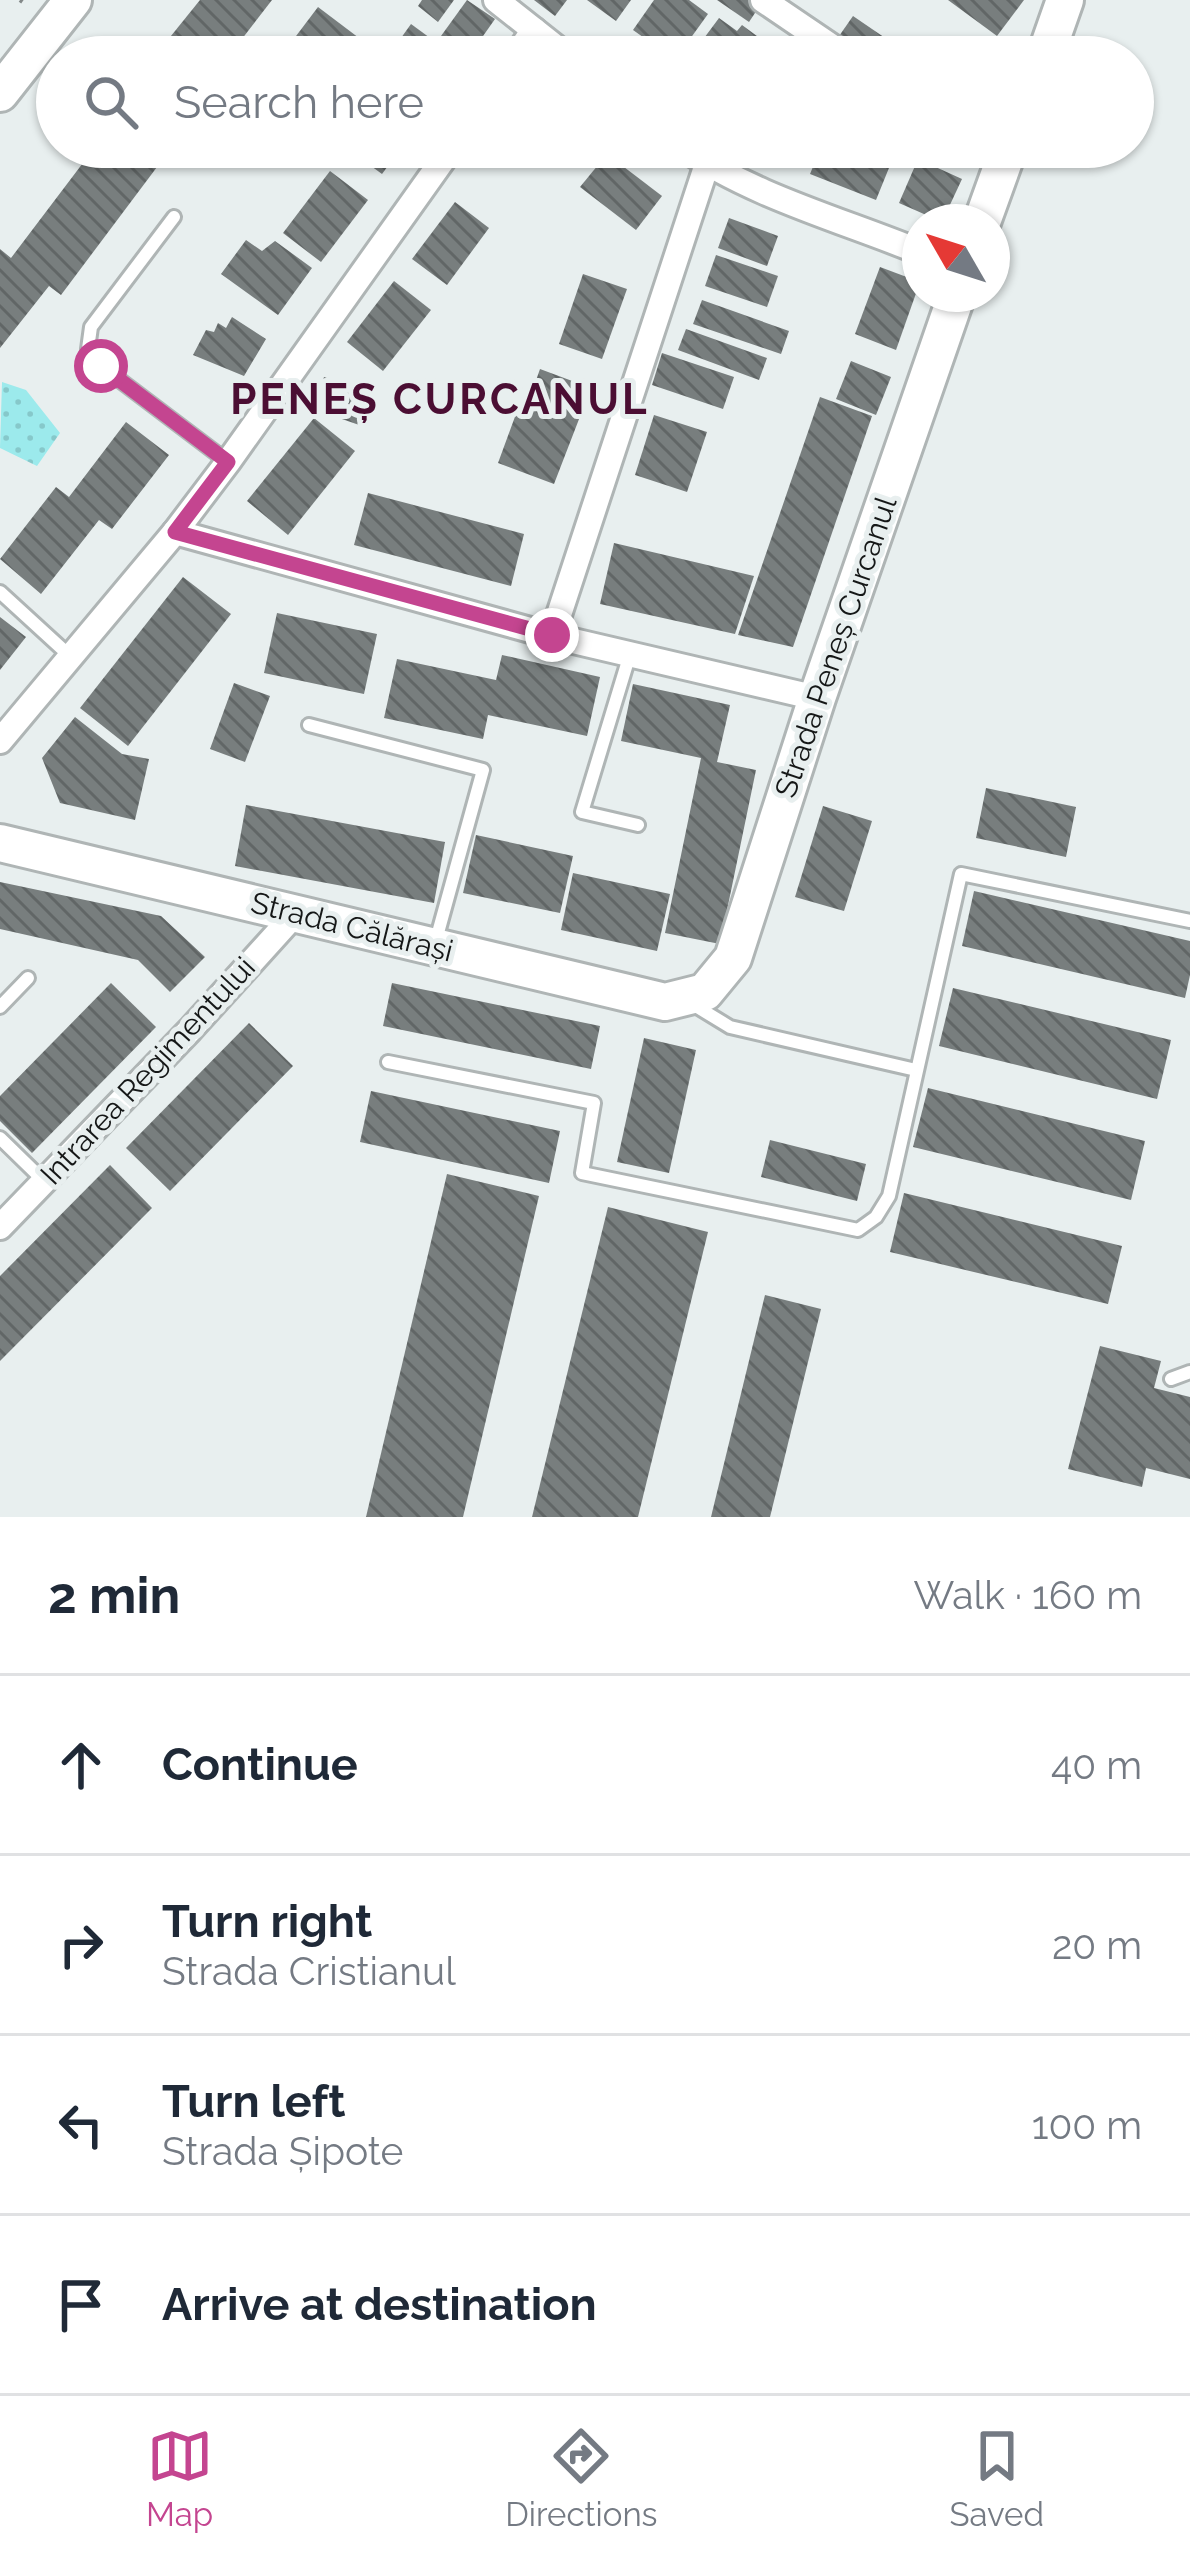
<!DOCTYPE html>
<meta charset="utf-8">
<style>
:root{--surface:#fff;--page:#f6f6f7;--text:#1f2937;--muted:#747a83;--line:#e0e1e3;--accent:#c44590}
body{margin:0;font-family:Raleway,sans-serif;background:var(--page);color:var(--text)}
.compass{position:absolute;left:902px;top:204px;width:108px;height:108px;border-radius:50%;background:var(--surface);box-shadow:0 3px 9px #0004;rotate:309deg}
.stop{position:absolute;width:36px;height:36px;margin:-27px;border:9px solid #c44590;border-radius:50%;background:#fff}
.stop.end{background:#c44590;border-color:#fff;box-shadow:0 3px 12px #0008}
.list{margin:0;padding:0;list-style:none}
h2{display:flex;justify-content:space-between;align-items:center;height:156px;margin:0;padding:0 48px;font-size:51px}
h2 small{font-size:39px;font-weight:400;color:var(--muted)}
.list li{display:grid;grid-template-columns:78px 1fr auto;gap:36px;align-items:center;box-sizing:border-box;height:180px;padding:0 48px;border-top:3px solid var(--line)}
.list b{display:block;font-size:45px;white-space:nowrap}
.list p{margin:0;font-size:39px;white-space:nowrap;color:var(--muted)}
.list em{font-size:39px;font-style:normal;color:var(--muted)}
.icon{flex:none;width:66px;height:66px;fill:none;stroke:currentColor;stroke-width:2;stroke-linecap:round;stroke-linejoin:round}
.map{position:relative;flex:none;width:1190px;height:1517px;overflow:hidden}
.search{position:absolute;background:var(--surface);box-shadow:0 3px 9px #0004;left:36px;right:36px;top:36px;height:132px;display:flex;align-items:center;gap:30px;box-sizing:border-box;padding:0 42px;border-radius:66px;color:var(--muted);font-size:45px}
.sheet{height:876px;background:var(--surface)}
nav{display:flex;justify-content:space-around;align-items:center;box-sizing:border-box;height:168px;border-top:3px solid var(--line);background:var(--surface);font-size:33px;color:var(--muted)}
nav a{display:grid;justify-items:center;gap:6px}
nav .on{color:var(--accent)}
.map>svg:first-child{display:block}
</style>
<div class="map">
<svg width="1190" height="1517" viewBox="0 0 1190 1517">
<defs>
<pattern id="garden-dots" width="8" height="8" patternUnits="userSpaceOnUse" patternTransform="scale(3)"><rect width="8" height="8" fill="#9ceaec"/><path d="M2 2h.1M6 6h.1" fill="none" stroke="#86c8ca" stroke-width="1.8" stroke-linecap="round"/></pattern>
<pattern id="building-back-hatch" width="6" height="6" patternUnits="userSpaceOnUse" patternTransform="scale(3)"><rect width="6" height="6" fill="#787e7e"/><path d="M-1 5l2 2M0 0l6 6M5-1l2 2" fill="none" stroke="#616666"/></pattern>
</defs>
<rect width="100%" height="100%" fill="#e8efef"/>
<polygon fill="url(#garden-dots)" points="2,382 26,390 60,433 37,466 0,448"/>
<g fill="url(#building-back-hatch)">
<polygon points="200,0 272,0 228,57 154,57"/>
<polygon points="422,0 454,0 438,22 418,6"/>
<polygon points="467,0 495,19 469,56 441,36"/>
<polygon points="534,0 567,0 555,16"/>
<polygon points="587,0 631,0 616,21"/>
<polygon points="654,0 689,0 708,14 677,57 671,57 633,30"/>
<polygon points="717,0 756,0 761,4 749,22"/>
<polygon points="948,0 1024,0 997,36"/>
<polygon points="318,7 359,38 345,57 307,57 290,44"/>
<polygon points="853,16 913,57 864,57 837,39"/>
<polygon points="719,18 737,31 742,25 765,42 754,57 690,57"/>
<polygon points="411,24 456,57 397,57 391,52"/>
<polygon points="808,36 837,57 793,57"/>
<polygon points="95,147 172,147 61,295 49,286 0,348 0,249 11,258"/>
<polygon points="345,147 402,147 382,174"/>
<polygon points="821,147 865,147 893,158 876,200 810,174"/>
<polygon points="925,147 963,147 952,164"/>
<polygon points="607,154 662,196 636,230 580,187"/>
<polygon points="918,159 962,179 942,222 899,203"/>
<polygon points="330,171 368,200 321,262 283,233"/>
<polygon points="455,202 489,228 447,285 412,259"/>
<polygon points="729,218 778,236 767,266 718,248"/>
<polygon points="246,240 262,251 275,241 312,268 278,315 221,274"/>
<polygon points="716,255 778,276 767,307 705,286"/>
<polygon points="880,267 920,282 896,350 855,334"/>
<polygon points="583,274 627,289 602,359 559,344"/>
<polygon points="394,281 431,310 383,371 347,342"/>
<polygon points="702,300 789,331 781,354 693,324"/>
<polygon points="232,317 266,339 244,376 193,355 206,330 214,332 218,323 226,328"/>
<polygon points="686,329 767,358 759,380 678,350"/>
<polygon points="662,353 734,377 723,409 652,385"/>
<polygon points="851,361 891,377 876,415 836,399"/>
<polygon points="540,369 591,388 554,484 498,463 520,403 527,406"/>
<polygon points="324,377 376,396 365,427 313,409"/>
<polygon points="820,397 872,416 793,647 738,635"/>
<polygon points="654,415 707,432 687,492 635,475"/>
<polygon points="314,418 355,451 288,535 247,501"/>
<polygon points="126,422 169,455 112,529 99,520 41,594 0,559 56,487 69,497"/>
<polygon points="368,493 524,534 511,586 354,545"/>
<polygon points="614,543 754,576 735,634 600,604"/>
<polygon points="183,577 231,614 128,746 80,708"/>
<polygon points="277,613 377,634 364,694 264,673"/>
<polygon points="0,617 26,637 0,670"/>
<polygon points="502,655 600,677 587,736 488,715 483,739 384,718 397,659 496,680"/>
<polygon points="234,683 270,696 245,762 210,749"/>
<polygon points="633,684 730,705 717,762 756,770 720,944 665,933 701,758 621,741"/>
<polygon points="75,717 122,754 149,759 135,820 60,803 42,758"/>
<polygon points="986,788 1076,807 1066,857 976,838"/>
<polygon points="246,805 445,842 434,903 235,866"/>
<polygon points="823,806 872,821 844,911 795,897"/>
<polygon points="476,835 573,856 560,913 463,893"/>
<polygon points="573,873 670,894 657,951 561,930"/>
<polygon points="0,882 161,916 205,957 170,992 138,960 0,929"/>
<polygon points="974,891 1190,941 1190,975 1185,998 962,946"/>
<polygon points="111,983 156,1027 32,1153 0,1121 0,1096"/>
<polygon points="392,983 600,1026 591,1069 383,1026"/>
<polygon points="953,988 1171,1040 1157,1099 939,1046"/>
<polygon points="249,1023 293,1066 170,1191 126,1148"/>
<polygon points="644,1038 696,1050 669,1173 617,1162"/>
<polygon points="928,1088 1145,1141 1131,1200 913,1147"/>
<polygon points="371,1091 560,1131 549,1183 360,1142"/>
<polygon points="770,1140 866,1164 857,1201 761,1177"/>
<polygon points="110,1165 152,1208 0,1361 0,1276"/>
<polygon points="447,1174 539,1196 463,1517 366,1517"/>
<polygon points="904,1193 1122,1246 1108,1304 890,1252"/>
<polygon points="608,1207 708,1232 638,1517 532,1517"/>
<polygon points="765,1295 821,1309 770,1517 711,1517"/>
<polygon points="1100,1346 1161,1361 1154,1388 1190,1397 1190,1479 1146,1468 1142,1487 1068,1469"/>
</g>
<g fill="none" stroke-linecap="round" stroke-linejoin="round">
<defs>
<g id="lane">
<polyline points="174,217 91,327 88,349 101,366 228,462"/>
<polyline points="0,592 71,657"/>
<polyline points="630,654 582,812 638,825"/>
<polyline points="309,725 483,770 436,940"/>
<polyline points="694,1005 730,1027 916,1070"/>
<polyline points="0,1007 28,978"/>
<polyline points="388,1062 594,1103 582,1173 858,1230 876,1217 889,1196 961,874 1190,921"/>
<polyline points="0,1138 44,1181"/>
<polyline points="1171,1379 1190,1372"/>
</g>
<g id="street">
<polyline points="496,0 568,57"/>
<polyline points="763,0 847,57"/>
<polyline points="515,57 534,30"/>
<path d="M682,147C752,196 842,220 920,252"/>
<polyline points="175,532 552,636 817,698"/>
<polyline points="552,636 707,164"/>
<polyline points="0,741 175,532 228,462 452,147"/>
<polyline points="0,1227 190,1030 295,914"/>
</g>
<g id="secondary">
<polyline points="1045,57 1065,0"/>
<polyline points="0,93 73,0"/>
<polyline points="982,222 1009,147"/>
<polyline points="0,843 665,1002 705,992 733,958 817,698 957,294"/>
</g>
</defs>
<use href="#lane" stroke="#afb5b5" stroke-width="18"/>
<use href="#street" stroke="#afb5b5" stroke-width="30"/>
<use href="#secondary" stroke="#afb5b5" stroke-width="42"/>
<polyline stroke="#838888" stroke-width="4.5" stroke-dasharray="3 9" stroke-linecap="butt" points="20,0 23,2"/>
<use href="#lane" stroke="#fff" stroke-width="12"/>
<use href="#street" stroke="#fff" stroke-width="24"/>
<use href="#secondary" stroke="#fff" stroke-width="36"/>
</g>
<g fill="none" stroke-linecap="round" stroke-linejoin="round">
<polyline stroke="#c44590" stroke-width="15" points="101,366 228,462 175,532 552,635"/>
</g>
<g text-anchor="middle" stroke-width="10" stroke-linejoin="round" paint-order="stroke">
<g font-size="30" fill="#151717" stroke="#e8efef">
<text transform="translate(836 647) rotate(-71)" y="10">Strada Peneș Curcanul</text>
<text transform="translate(352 927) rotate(14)" y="10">Strada Călărași</text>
<text transform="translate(148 1071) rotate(-47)" y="10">Intrarea Regimentului</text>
</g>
<g font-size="42" font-weight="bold" letter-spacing="3" fill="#4b0e33" stroke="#e8efef">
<text x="440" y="414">PENEȘ CURCANUL</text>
</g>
</g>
</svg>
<svg class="compass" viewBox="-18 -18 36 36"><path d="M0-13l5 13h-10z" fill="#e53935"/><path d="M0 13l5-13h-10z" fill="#747a83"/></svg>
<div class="stop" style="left:101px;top:366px"></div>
<div class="stop end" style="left:552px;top:635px"></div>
<div class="search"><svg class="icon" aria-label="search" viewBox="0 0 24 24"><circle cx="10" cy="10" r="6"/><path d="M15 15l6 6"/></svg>Search here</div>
</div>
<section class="sheet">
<h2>2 min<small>Walk · 160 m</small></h2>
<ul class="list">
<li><svg class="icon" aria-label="ahead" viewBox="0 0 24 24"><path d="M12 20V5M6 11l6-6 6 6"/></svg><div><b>Continue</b></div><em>40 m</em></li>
<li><svg class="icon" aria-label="right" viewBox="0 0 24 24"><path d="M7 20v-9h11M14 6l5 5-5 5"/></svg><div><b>Turn right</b><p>Strada Cristianul</p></div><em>20 m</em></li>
<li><svg class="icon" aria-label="left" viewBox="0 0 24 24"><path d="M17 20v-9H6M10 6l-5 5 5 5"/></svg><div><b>Turn left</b><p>Strada Șipote</p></div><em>100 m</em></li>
<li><svg class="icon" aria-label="arrive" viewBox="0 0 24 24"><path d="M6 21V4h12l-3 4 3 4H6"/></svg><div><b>Arrive at destination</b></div></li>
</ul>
</section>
<nav>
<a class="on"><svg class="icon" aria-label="map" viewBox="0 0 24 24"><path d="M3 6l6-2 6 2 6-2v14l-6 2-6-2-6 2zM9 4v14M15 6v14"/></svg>Map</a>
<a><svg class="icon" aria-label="directions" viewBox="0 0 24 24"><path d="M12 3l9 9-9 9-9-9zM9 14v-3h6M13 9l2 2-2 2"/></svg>Directions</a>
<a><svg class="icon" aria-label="saved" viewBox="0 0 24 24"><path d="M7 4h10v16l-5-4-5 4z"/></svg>Saved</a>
</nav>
